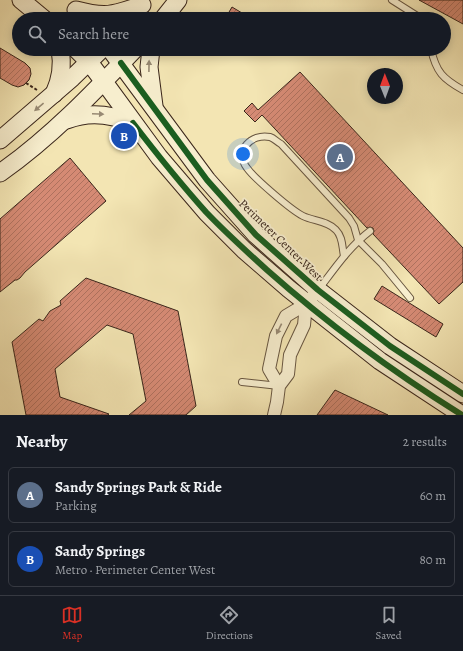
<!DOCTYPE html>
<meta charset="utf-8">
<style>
:root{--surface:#171b24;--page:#242831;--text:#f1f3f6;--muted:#9ea1a6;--line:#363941;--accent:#d93025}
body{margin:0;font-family:Alegreya,serif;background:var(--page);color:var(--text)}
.compass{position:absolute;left:367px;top:68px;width:36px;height:36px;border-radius:50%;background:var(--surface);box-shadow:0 2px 10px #0003;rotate:359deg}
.you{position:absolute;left:243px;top:154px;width:14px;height:14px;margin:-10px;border:3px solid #fff;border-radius:50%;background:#1a73e8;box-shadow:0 0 0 6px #1a73e833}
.badge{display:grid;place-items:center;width:26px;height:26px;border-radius:50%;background:var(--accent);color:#fff;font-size:13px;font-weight:700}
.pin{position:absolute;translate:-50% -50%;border:2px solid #fff;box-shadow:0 1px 4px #0006}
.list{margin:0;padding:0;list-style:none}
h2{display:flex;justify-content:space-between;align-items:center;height:52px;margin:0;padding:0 16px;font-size:17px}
h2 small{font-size:13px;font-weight:400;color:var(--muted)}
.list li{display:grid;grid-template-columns:26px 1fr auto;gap:12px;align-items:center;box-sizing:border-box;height:56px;margin:0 8px 8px;padding:0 8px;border:1px solid var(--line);border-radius:6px}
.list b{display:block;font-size:15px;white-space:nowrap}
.list p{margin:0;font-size:13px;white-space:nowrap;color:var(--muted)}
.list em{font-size:13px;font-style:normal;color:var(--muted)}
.icon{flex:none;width:22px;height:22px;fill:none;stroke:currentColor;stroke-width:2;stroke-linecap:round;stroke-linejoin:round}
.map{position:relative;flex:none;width:463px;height:415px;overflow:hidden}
.search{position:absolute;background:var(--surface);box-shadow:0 2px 10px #0003;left:12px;right:12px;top:12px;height:44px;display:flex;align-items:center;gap:10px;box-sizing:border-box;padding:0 14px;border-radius:22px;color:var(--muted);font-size:15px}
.sheet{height:180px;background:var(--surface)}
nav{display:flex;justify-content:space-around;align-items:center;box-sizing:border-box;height:56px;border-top:1px solid var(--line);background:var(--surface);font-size:11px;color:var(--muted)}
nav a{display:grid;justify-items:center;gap:2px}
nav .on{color:var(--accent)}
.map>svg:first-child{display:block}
</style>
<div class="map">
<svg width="463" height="415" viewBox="0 0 463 415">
<defs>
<pattern id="building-hatch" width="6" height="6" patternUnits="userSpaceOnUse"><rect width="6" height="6" fill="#d58a74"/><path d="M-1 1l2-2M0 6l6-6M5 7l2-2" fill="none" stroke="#ae715e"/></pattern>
</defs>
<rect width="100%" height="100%" fill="#f3e5b3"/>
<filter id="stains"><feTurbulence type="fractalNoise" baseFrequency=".005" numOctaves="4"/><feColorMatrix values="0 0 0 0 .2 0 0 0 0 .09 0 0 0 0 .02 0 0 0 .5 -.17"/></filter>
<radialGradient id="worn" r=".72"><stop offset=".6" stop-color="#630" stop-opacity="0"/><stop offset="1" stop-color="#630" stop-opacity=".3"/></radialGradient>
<g fill="url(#building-hatch)" stroke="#3a261b">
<polygon points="419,0 463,0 463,24"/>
<polygon points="232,7 252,19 225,19"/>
<polygon points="0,48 25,63 30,68 31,74 29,80 24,85 18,87 12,85 0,78"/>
<polygon points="300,72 463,248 463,282 439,304 373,234 374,231 373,228 370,227 367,228 262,115 255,122 244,111 252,103 258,110"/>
<polygon points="70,158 106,201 25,272 20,278 17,280 15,280 0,292 0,219"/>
<polygon points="86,278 178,311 196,406 186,415 129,415 146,401 133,334 107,325 55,369 60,397 109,414 108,415 26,415 12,342 39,319 43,321 50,311 61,305 60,301"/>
<polygon points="382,286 443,324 436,337 374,299"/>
<polygon points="335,390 388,415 317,415"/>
</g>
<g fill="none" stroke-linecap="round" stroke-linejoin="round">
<defs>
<g id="lane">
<polyline points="392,0 422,19"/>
<path d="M431,49C436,72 443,79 463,90"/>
<path d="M344,256C342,247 343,237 336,230C328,221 313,221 303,216C291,210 254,178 247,168C234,151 251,133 270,137C274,138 277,142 281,144L349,218L354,226L358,240L382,264L410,298"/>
<path d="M319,289C335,268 349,247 370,231"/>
<polyline points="242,382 279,386"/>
</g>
<g id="street">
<polyline points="279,386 269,369 276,336 286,316 306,304"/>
<polyline points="274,415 277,402 279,386 288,374 290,355 304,325 306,304 318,290"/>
</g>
<g id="secondary">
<polyline points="21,0 44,19"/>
<path d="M76,10C106,18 113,15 142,5"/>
<polyline points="163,19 178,0"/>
<polyline points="76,49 89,62 110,90 159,157 207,213 244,250 289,289 380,361 462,415"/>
<polyline points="110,49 207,180 256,235 318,290 390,346 463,394"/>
<polyline points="151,49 149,67 154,106"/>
<path d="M54,94C61,79 63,65 60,49"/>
<path d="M67,120C89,111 111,114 133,123"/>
<polyline points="0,140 72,78 102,49"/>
<path d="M0,173C50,138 93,93 135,49"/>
</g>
</defs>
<use href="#lane" stroke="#685641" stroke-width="8"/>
<use href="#street" stroke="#685641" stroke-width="14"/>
<use href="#secondary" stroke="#3a261b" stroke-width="19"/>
<polyline stroke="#3a261b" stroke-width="2" stroke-dasharray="3 2" stroke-linecap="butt" points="26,83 37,90"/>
<use href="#lane" stroke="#f7eece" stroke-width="6"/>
<use href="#street" stroke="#f7eece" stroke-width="12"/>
<use href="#secondary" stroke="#f7eece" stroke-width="17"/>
<defs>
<g id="cycleway">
<polyline points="121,63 207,180 256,235 318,290 390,346 463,394"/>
<path d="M133,123C156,153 180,183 206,212C225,232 246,251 267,270C328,324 393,372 462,415"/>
</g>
</defs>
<use href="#cycleway" stroke="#f7eece" stroke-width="8"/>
<use href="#cycleway" stroke="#1b5e20" stroke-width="6"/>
</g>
<defs><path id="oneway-solid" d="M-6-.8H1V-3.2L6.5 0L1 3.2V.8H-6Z"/></defs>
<g fill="#988a74">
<use href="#oneway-solid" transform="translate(149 66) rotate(-89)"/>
<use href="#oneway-solid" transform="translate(39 107) rotate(140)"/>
<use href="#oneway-solid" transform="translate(98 114) rotate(2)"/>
<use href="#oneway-solid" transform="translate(279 329) rotate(116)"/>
</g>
<g text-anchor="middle" stroke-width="3.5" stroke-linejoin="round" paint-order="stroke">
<g font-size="12" fill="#3a261b" stroke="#f7eece">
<text transform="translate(281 240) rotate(44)" y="4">Perimeter Center West</text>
</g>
</g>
<rect width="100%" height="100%" filter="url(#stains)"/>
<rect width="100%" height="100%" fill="url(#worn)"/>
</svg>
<svg class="compass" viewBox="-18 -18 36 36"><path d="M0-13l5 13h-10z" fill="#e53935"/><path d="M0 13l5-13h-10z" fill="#9ea1a6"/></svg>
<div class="you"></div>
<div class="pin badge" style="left:340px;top:157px;background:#5c6f8a">A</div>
<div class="pin badge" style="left:124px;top:136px;background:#1a4fb4">B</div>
<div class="search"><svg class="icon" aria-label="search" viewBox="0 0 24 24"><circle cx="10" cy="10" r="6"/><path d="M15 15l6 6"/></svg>Search here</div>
</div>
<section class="sheet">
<h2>Nearby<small>2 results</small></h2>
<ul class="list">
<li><span class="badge" style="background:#5c6f8a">A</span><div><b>Sandy Springs Park &amp; Ride</b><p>Parking</p></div><em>60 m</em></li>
<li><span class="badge" style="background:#1a4fb4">B</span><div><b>Sandy Springs</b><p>Metro · Perimeter Center West</p></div><em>80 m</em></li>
</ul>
</section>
<nav>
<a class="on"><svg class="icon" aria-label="map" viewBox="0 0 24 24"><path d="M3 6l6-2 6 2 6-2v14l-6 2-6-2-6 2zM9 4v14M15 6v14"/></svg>Map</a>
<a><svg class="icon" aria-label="directions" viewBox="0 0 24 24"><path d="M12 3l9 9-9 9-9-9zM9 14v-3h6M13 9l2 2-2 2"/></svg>Directions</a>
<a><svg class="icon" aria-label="saved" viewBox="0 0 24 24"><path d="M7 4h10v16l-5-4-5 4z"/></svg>Saved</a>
</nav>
